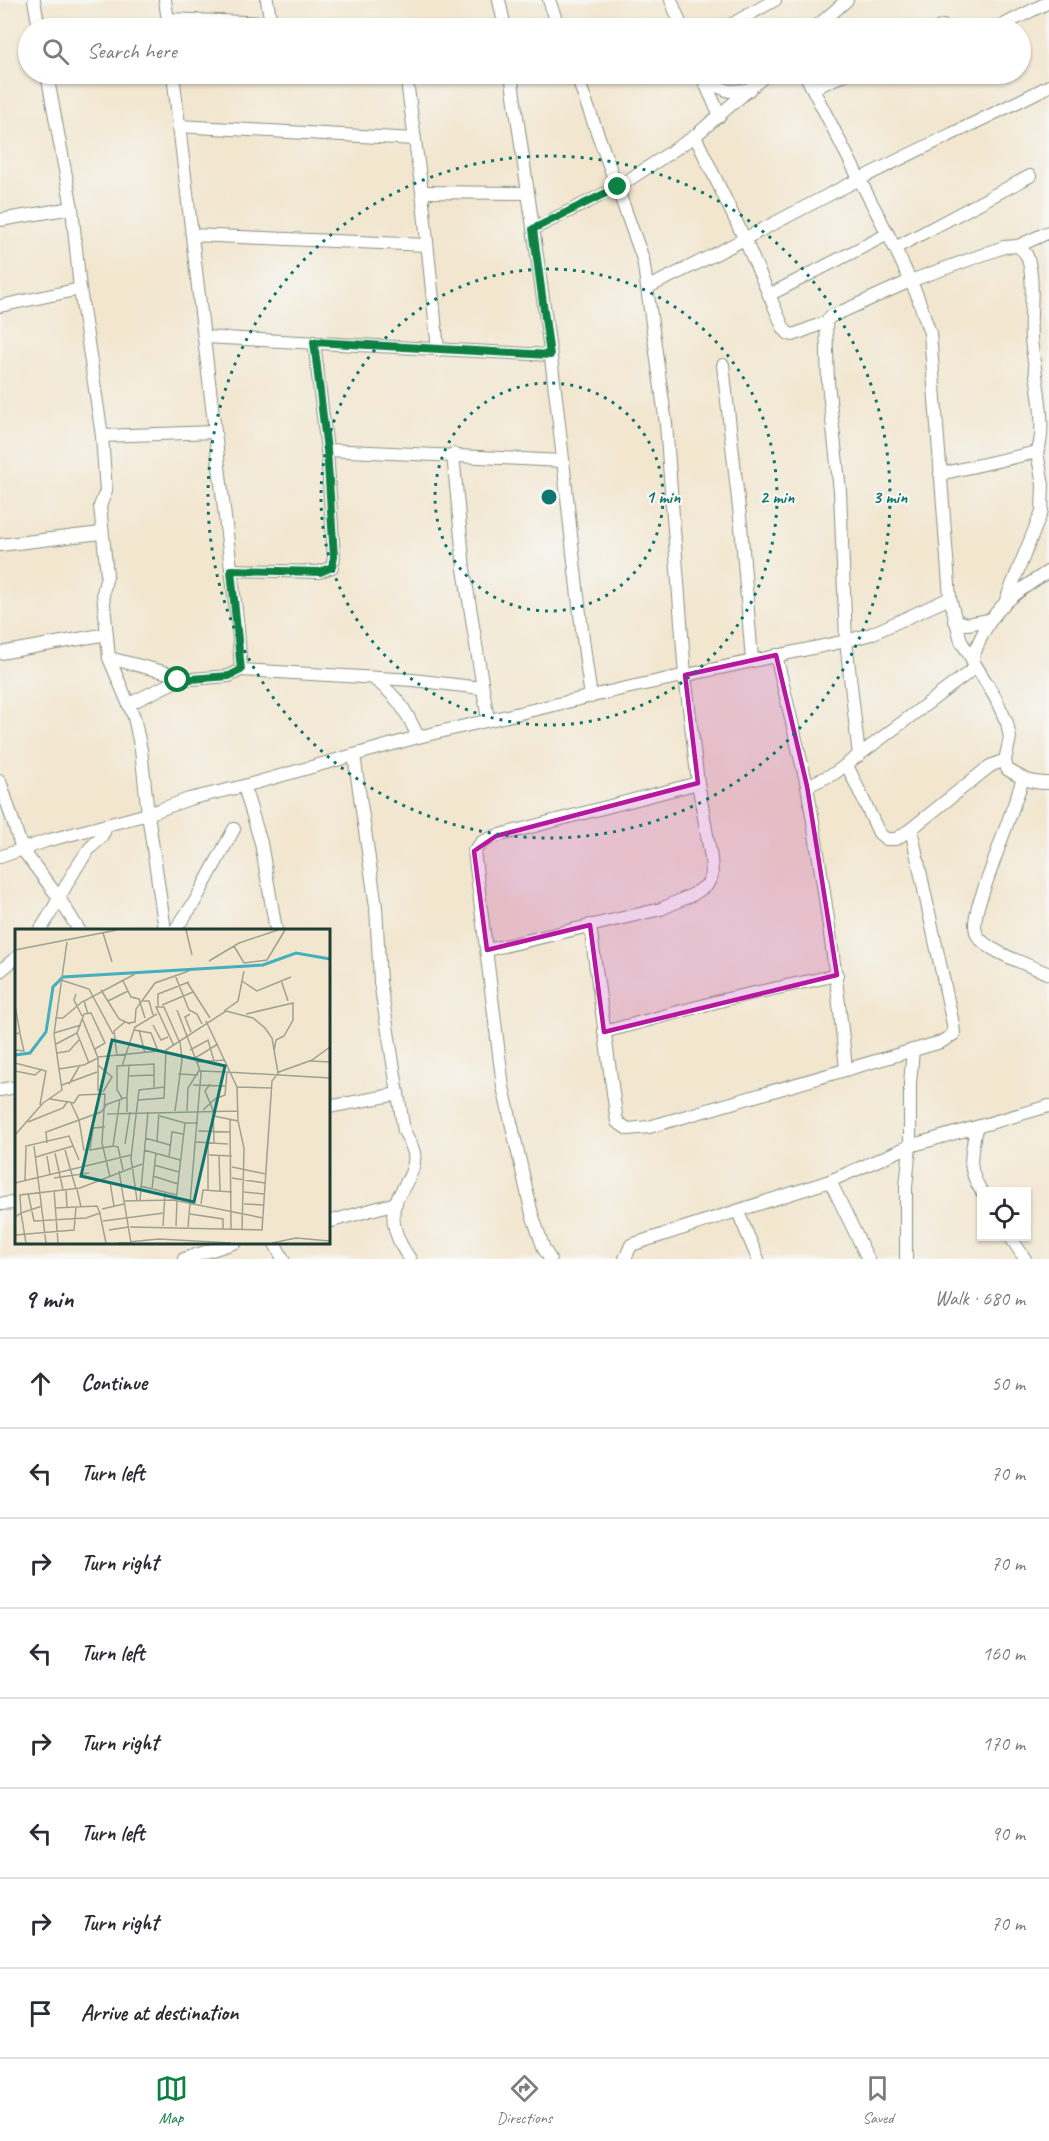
<!DOCTYPE html>
<meta charset="utf-8">
<style>
:root{--surface:#fff;--page:#f2f2f3;--text:#2b2b33;--muted:#7c7c81;--line:#e1e1e2;--accent:#0b8043}
body{margin:0;font-family:Caveat,sans-serif;background:var(--page);color:var(--text)}
.controls{position:absolute;right:18px;bottom:18px;display:grid;overflow:hidden;border-radius:0px;box-shadow:0 2px 4px #0004}
.controls button{width:54px;height:54px;display:grid;place-items:center;padding:0;border:0;border-bottom:2px solid var(--line);background:var(--surface);color:var(--text);font:30px sans-serif}
.stop{position:absolute;width:18px;height:18px;margin:-14px;border:4px solid #0b8043;border-radius:50%;background:#fff}
.stop.end{background:#0b8043;border-color:#fff;box-shadow:0 2px 6px #0008}
.list{margin:0;padding:0;list-style:none}
h2{display:flex;justify-content:space-between;align-items:center;height:78px;margin:0;padding:0 24px;font-size:26px}
h2 small{font-size:20px;font-weight:400;color:var(--muted)}
.list li{display:grid;grid-template-columns:39px 1fr auto;gap:18px;align-items:center;box-sizing:border-box;height:90px;padding:0 24px;border-top:2px solid var(--line)}
.list b{display:block;font-size:22px;white-space:nowrap}
.list em{font-size:20px;font-style:normal;color:var(--muted)}
.icon{flex:none;width:33px;height:33px;fill:none;stroke:currentColor;stroke-width:2;stroke-linecap:round;stroke-linejoin:round}
.map{position:relative;flex:none;width:1049px;height:1259px;overflow:hidden}
.search{position:absolute;background:var(--surface);box-shadow:0 2px 4px #0004;left:18px;right:18px;top:18px;height:66px;display:flex;align-items:center;gap:15px;box-sizing:border-box;padding:0 21px;border-radius:33px;color:var(--muted);font-size:22px}
.sheet{height:798px;background:var(--surface)}
nav{display:flex;justify-content:space-around;align-items:center;box-sizing:border-box;height:84px;border-top:2px solid var(--line);background:var(--surface);font-size:16px;color:var(--muted)}
nav a{display:grid;justify-items:center;gap:3px}
nav .on{color:var(--accent)}
.map>svg:first-child{display:block}
</style>
<div class="map">
<svg width="1049" height="1259" viewBox="0 0 1049 1259">
<rect width="100%" height="100%" fill="#f6f6f2"/>
<filter id="ink" filterUnits="userSpaceOnUse"><feTurbulence type="fractalNoise" baseFrequency=".0167" numOctaves="2"/><feDisplacementMap in="SourceGraphic" scale="12" xChannelSelector="R" yChannelSelector="G"/><feConvolveMatrix kernelMatrix="1 2 1 2 8 2 1 2 1" color-interpolation-filters="sRGB"/></filter>
<filter id="wash" filterUnits="userSpaceOnUse"><feTurbulence type="fractalNoise" baseFrequency=".008" numOctaves="4" result="noise"/><feDisplacementMap in="SourceGraphic" scale="24" xChannelSelector="R" yChannelSelector="G"/><feGaussianBlur stdDeviation="1.35" result="paint"/><feColorMatrix in="noise" values="0 0 0 0 0 0 0 0 0 0 0 0 0 0 0 0 0 1.4 0 .05"/><feComposite in="paint" operator="in"/></filter>
<g filter="url(#wash)">
<rect width="100%" height="100%" fill="#f2e6cf"/>
</g>
<g filter="url(#ink)">
<g fill="none" stroke-linecap="round" stroke-linejoin="round">
<defs>
<g id="minor">
<polyline points="34,0 39,28"/>
<polyline points="165,0 169,28"/>
<polyline points="267,0 271,23"/>
<polyline points="499,0 505,28"/>
<polyline points="549,0 559,28"/>
<polyline points="671,0 682,28"/>
<polyline points="168,19 398,28"/>
<polyline points="725,28 775,0"/>
<polyline points="815,28 847,0"/>
<polyline points="938,28 943,26"/>
<polyline points="997,28 1049,2"/>
<polyline points="47,74 72,208 80,289 102,436 106,491 100,506 107,575 103,593 109,658 134,717 141,750 148,814 165,930"/>
<polyline points="406,74 422,192 438,350"/>
<path d="M511,74C526,182 543,290 556,398C568,498 576,597 591,697"/>
<polyline points="701,74 720,116"/>
<path d="M805,74L895,248L917,295L930,333L950,598L961,641L995,697L1007,723L1010,738L1005,760L1007,769C1021,778 1032,784 1049,783"/>
<polyline points="704,81 729,91 749,90"/>
<polyline points="814,88 845,74"/>
<polyline points="178,126 415,139"/>
<polyline points="695,136 745,240 784,329 789,334 793,335 826,322"/>
<polyline points="422,192 528,193"/>
<polyline points="0,220 72,208"/>
<polyline points="533,229 618,187 695,136 767,74"/>
<polyline points="192,235 427,245"/>
<polyline points="1018,246 1049,232"/>
<polyline points="895,248 1030,176"/>
<path d="M648,287C720,254 789,214 860,179C923,147 987,118 1049,86"/>
<polyline points="769,295 888,234"/>
<polyline points="0,306 80,289"/>
<polyline points="204,337 551,355"/>
<polyline points="723,365 741,526 752,660"/>
<polyline points="102,436 215,432"/>
<polyline points="327,450 563,461"/>
<polyline points="453,454 464,569 488,720"/>
<polyline points="0,545 101,533"/>
<polyline points="231,570 319,572 332,567 334,557 327,450 314,342"/>
<polyline points="1006,600 1042,511 1043,485 1037,452"/>
<polyline points="954,620 967,624 989,620"/>
<polyline points="0,653 107,634"/>
<polyline points="776,655 807,786 835,773 976,667"/>
<polyline points="109,658 168,673 178,680"/>
<path d="M972,660C988,612 1007,598 1049,571"/>
<polyline points="241,670 413,680 481,688"/>
<path d="M374,679C398,697 406,710 418,737"/>
<polyline points="129,704 178,680 229,676 241,670 238,628 173,74"/>
<path d="M354,755L376,907L380,982L404,1131C408,1138 412,1145 414,1153C417,1171 403,1186 396,1201C388,1221 399,1244 410,1259"/>
<path d="M859,756L846,641L840,491L828,383L826,322L830,317L910,281L1004,247L1018,246C1021,249 1025,252 1027,256C1036,282 1029,312 1031,338C1033,367 1049,428 1037,452L940,474"/>
<polyline points="847,765 879,833 886,839 896,839 911,829 990,766 1005,760"/>
<path d="M1023,779L978,906C976,916 973,926 977,935C987,952 1030,965 1049,974"/>
<polyline points="0,781 22,849 59,898 79,930"/>
<polyline points="244,786 261,843 276,930"/>
<path d="M807,786C823,880 837,974 846,1069"/>
<polyline points="0,857 46,841 148,814 189,799 244,786 418,737 626,688 846,641 871,634 950,598"/>
<polyline points="590,925 617,1122 628,1129 649,1127 941,1042 954,1034 953,1024 911,829"/>
<path d="M40,930C58,904 70,873 90,848C97,841 105,835 106,825"/>
<polyline points="175,930 194,903 234,829"/>
<polyline points="487,950 661,909 694,894 707,885 712,875 711,858 698,783 685,675 666,424 643,259 576,74"/>
<polyline points="0,971 16,958"/>
<polyline points="604,1032 727,999 837,975"/>
<polyline points="0,1090 16,1087"/>
<polyline points="328,1107 398,1094"/>
<path d="M976,1128C971,1155 966,1168 982,1192"/>
<polyline points="830,1181 868,1259"/>
<polyline points="0,1204 16,1203"/>
<polyline points="738,1212 758,1259"/>
<polyline points="328,1222 396,1203"/>
<polyline points="1010,1236 1025,1259"/>
<polyline points="274,1242 283,1259"/>
<polyline points="184,1259 236,1242"/>
<polyline points="550,1259 544,1249 532,1214 503,1087 474,851 482,842 496,836 698,783"/>
<polyline points="625,1259 631,1245 830,1181 910,1146 1049,1106"/>
<polyline points="906,1259 906,1187 910,1146 910,1083 913,1050"/>
</g>
</defs>
<use href="#minor" stroke="#889282" stroke-width="14"/>
<use href="#minor" stroke="#fff" stroke-width="12"/>
</g>
</g>
<g fill="none" stroke-linecap="round" stroke-linejoin="round" filter="url(#ink)">
<polyline stroke="#0b8043" stroke-width="8" points="178,680 229,676 241,670 231,570 320,572 332,567 334,557 327,450 314,342 550,355 533,229 618,187"/>
</g>
<path fill="#b5179e" fill-opacity="0.2" stroke="#b5179e" stroke-width="4.5" stroke-linejoin="round" d="M776,655L807,786L837,975L604,1032L590,925L487,950L474,851L496,836L698,783L685,675Z"/>
<g fill="none" stroke="#0f766e" stroke-width="3" stroke-dasharray="3 6">
<circle cx="549" cy="497" r="114"/>
<circle cx="549" cy="497" r="228"/>
<circle cx="549" cy="497" r="341"/>
</g>
<g transform="translate(15 929)">
<rect width="315" height="315" fill="#f2e6cf"/>
<path fill="none" stroke="#42b0be" stroke-width="3" d="M0,126L15,124L31,103L38,58L48,48L248,36L281,24L315,30"/>
<path fill="none" stroke="#9ea291" stroke-width="1.5" d="M171,1L177,26M88,4L97,33M219,17L229,34L252,31L270,1M0,21L102,1M194,32L224,14L263,1M160,46L174,81L182,85L187,95M46,51L74,60L98,105M266,51L273,72M108,52L116,68L124,70L130,89M227,52L242,62L276,48M172,53L195,89M86,61L104,90L115,95M61,65L59,71L67,87M93,72L113,62M128,72H134L138,86M0,76L5,104L0,105M147,76L178,63M143,77V65L174,53M162,81L186,144L173,298M209,82L223,72L229,42M73,85L69,72L120,45M175,85L170,88L176,103M231,85L278,74V91L269,107L261,111L259,122M40,89H48L68,72M67,89L83,129V162M191,92L222,158L223,192L229,219L227,301M113,94L120,93L121,80L140,54L174,42M138,96L146,111L153,108M124,101L130,124M39,104L66,96M41,115L62,104M159,117L141,78H149L164,112M0,121L9,122L5,105M175,121L193,111L199,132M42,124L54,122L64,111M102,127L99,102L110,93M83,128L143,122L136,104L119,101M180,129L203,115M295,132L315,133M182,133L210,131M0,134L31,142L25,176M74,134L62,104L69,85L76,84L90,114L80,120M83,136L97,148L88,163M107,137L120,98L142,85M44,140L69,136L83,129M0,142L20,146L27,140M186,142L211,143M163,145L183,146M113,147L139,146M54,155L65,136M195,155L190,162L198,181L199,214M47,156L82,143M178,156L210,157M222,158L257,159M112,168L114,136M107,169L102,161V137L139,135V158M35,170L59,174L64,166L90,165L87,214L95,248M123,171L149,169L151,121L211,82L238,89L250,99L257,109L263,144M56,174L64,191L69,222M90,176L112,168V183M188,181L200,170L210,166L212,143L315,149M160,182L167,131L165,112M172,182L173,159L185,140M92,185L222,182M145,187L170,194M199,187L223,192M215,191L216,301M13,193L48,179L53,172M90,198L78,199L75,221L98,217L105,170M183,202L215,203M0,206L28,174L47,161L39,105L52,13M130,209L155,216M142,212L144,183M181,213L213,215M32,214L31,203L86,183L91,177M193,214V261M110,215L115,183M19,217L31,314M98,217L103,218L108,241M50,221L61,260M129,221L165,231M40,224L48,261M194,226L217,227M204,226L205,262M32,227L35,246M21,228L58,217M154,228L157,203L168,205M139,236L164,243M217,238L251,245M104,242L116,314M138,247L163,255M39,249L74,244M217,249L250,254M10,252L11,217L54,207L64,231M95,253L99,277M0,254L116,226M125,257L162,266M62,260L66,278M137,260L141,224M39,261L43,314M51,261L52,279M229,263L249,265M13,264L19,292L71,289L85,284L82,277L40,279M122,271L116,229L124,161L150,158M125,271L133,183M161,271L170,194H183M109,272L158,271L248,289M186,275L188,261L217,263M229,275L249,276M87,280L109,275M85,285L91,314M175,285L208,290V300M0,288L6,284L5,266L65,259L127,235M88,292L149,284M148,297L150,264M161,297L162,271M115,298L247,301L257,152L264,143L297,131L315,118M94,301L113,298M0,306L59,301L61,278M11,314L6,284L27,277M103,314L144,310L216,314M257,314L281,309L315,312"/>
<path fill="#0f766e" fill-opacity="0.15" stroke="#0f766e" stroke-width="3" d="M97,111L210,137L179,273L66,247Z"/>
<rect width="315" height="315" fill="none" stroke="#1f3d34" stroke-width="3"/>
</g>
<circle cx="549" cy="497" r="9" fill="#0f766e" stroke="#f6f6f2" stroke-width="3"/>
<g font-size="18" text-anchor="middle" font-weight="bold" fill="#0f766e" stroke="#f6f6f2" stroke-width="4.5" stroke-linejoin="round" paint-order="stroke">
<text x="663" y="503">1 min</text>
<text x="777" y="503">2 min</text>
<text x="890" y="503">3 min</text>
</g>
</svg>
<div class="controls">
<button><svg class="icon" aria-label="locate" viewBox="0 0 24 24"><circle cx="12" cy="12" r="6"/><path d="M12 2v4M12 18v4M2 12h4M18 12h4"/></svg></button>
</div>
<div class="stop" style="left:178px;top:680px"></div>
<div class="stop end" style="left:618px;top:187px"></div>
<div class="search"><svg class="icon" aria-label="search" viewBox="0 0 24 24"><circle cx="10" cy="10" r="6"/><path d="M15 15l6 6"/></svg>Search here</div>
</div>
<section class="sheet">
<h2>9 min<small>Walk · 680 m</small></h2>
<ul class="list">
<li><svg class="icon" aria-label="ahead" viewBox="0 0 24 24"><path d="M12 20V5M6 11l6-6 6 6"/></svg><div><b>Continue</b></div><em>50 m</em></li>
<li><svg class="icon" aria-label="left" viewBox="0 0 24 24"><path d="M17 20v-9H6M10 6l-5 5 5 5"/></svg><div><b>Turn left</b></div><em>70 m</em></li>
<li><svg class="icon" aria-label="right" viewBox="0 0 24 24"><path d="M7 20v-9h11M14 6l5 5-5 5"/></svg><div><b>Turn right</b></div><em>70 m</em></li>
<li><svg class="icon" aria-label="left" viewBox="0 0 24 24"><path d="M17 20v-9H6M10 6l-5 5 5 5"/></svg><div><b>Turn left</b></div><em>160 m</em></li>
<li><svg class="icon" aria-label="right" viewBox="0 0 24 24"><path d="M7 20v-9h11M14 6l5 5-5 5"/></svg><div><b>Turn right</b></div><em>170 m</em></li>
<li><svg class="icon" aria-label="left" viewBox="0 0 24 24"><path d="M17 20v-9H6M10 6l-5 5 5 5"/></svg><div><b>Turn left</b></div><em>90 m</em></li>
<li><svg class="icon" aria-label="right" viewBox="0 0 24 24"><path d="M7 20v-9h11M14 6l5 5-5 5"/></svg><div><b>Turn right</b></div><em>70 m</em></li>
<li><svg class="icon" aria-label="arrive" viewBox="0 0 24 24"><path d="M6 21V4h12l-3 4 3 4H6"/></svg><div><b>Arrive at destination</b></div></li>
</ul>
</section>
<nav>
<a class="on"><svg class="icon" aria-label="map" viewBox="0 0 24 24"><path d="M3 6l6-2 6 2 6-2v14l-6 2-6-2-6 2zM9 4v14M15 6v14"/></svg>Map</a>
<a><svg class="icon" aria-label="directions" viewBox="0 0 24 24"><path d="M12 3l9 9-9 9-9-9zM9 14v-3h6M13 9l2 2-2 2"/></svg>Directions</a>
<a><svg class="icon" aria-label="saved" viewBox="0 0 24 24"><path d="M7 4h10v16l-5-4-5 4z"/></svg>Saved</a>
</nav>
